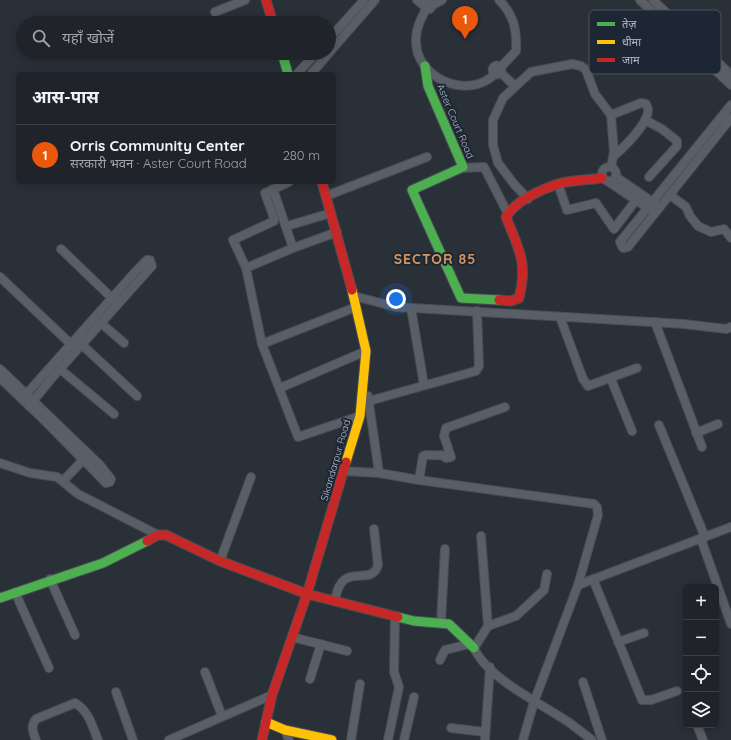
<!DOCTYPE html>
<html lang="hi">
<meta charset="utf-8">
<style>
:root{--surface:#20242a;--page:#2d3036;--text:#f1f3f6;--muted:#a2a4a8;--line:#3d4147;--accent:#ea580c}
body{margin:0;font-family:Quicksand,"Noto Sans Devanagari",sans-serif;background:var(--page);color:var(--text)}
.controls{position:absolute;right:12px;bottom:12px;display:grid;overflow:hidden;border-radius:6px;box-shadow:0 2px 10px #0003}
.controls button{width:36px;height:36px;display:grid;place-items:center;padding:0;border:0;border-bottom:1px solid var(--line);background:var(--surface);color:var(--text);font:20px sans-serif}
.you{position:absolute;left:396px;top:299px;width:14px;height:14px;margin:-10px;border:3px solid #fff;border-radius:50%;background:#1a73e8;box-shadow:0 0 0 6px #1a73e833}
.badge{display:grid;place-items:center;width:26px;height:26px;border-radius:50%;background:var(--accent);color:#fff;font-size:13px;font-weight:700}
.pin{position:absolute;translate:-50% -33px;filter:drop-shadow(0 1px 2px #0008)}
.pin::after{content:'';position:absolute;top:21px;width:14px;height:12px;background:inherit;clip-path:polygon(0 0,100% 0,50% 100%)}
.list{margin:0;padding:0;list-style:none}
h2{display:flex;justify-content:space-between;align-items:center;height:52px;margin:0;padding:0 16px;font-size:17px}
h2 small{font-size:13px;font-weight:400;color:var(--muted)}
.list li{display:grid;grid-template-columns:26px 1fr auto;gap:12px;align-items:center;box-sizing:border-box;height:60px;padding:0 16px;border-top:1px solid var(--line)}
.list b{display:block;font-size:15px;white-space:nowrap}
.list p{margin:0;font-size:13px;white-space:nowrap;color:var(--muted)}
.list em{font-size:13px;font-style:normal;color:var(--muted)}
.icon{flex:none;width:22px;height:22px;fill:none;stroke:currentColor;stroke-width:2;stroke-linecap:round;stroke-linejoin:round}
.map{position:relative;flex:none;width:731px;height:740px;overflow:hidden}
.search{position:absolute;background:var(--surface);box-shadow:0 2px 10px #0003;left:16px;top:16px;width:320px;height:44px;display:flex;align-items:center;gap:10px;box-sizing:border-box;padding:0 14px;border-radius:22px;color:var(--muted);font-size:15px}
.panel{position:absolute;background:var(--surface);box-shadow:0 2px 10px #0003;left:16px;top:72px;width:320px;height:112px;border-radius:6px}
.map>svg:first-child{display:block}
</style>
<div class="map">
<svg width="731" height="740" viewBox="0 0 731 740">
<rect width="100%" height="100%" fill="#2a3038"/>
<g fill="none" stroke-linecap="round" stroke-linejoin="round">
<defs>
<g id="street">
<polyline points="417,0 424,6"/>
<path d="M499,0C514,15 517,30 516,51L501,67"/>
<polyline points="640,0 731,85"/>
<polyline points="653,0 731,75"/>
<circle cx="428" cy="6" r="3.5"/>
<polyline points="431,6 442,0"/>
<path d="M426,9C421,19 416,28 416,39C414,78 468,101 495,74"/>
<polyline points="215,12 245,0"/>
<polyline points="329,39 364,0"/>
<polyline points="329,53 375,0"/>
<circle cx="497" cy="70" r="4.5"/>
<polyline points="501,73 515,86"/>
<polyline points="297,74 316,53"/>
<polyline points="311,74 329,53"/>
<polyline points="731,105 620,242 623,248 628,247 731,118"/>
<path d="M611,115L641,103L646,104L648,109C649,123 624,147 614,156"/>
<polyline points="645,120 662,129 677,141 677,146 649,177"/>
<circle cx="609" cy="174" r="7"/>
<polyline points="461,168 484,167 507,212"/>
<polyline points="616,177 657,205"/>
<polyline points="289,182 265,193 274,218 274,221 233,240 246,268 262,344 298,437 360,416"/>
<polyline points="609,182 652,211"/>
<polyline points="558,184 567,210 596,203 614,229 636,200"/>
<polyline points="273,189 293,248"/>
<polyline points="670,195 686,207 690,216 698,226 711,232 724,229 731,238"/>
<polyline points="326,196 427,157"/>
<polyline points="528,199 514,184 498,163 493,145 493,120 503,98 531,72 572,64 581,66 586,70 595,94 611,115 614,152 611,167"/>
<polyline points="287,226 331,213"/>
<polyline points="61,249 115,301"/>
<polyline points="246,268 293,248 337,232"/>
<polyline points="0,277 75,348"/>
<polyline points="354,296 396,307 684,324 726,329 731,327"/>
<polyline points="411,308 424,385"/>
<polyline points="560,317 583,379 588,386 637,368"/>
<polyline points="655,322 702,447"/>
<polyline points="101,323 124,343"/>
<polyline points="79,342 137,396"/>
<polyline points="262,344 356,307"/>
<polyline points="0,369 100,465 111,479 110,482 106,483 43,419 0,378"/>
<polyline points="60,369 114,414"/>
<polyline points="611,379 632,431"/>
<polyline points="280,388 366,351"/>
<polyline points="368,396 379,473"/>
<polyline points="22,399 136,271 147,260 150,260 152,266 51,379 29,406"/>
<polyline points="369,401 476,371 479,366 477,311"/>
<polyline points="659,425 705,537"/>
<polyline points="696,433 718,424"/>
<polyline points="0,463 30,473 57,477 78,494 158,535"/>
<polyline points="344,471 379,473 419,480 594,504 597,507 598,515 578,585 534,702 523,740"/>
<path d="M419,480L423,456C427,454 436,456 442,455L446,458L451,457L444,436L446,428L505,407"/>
<polyline points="63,481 83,460"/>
<polyline points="481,536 488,626"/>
<polyline points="701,539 731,624"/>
<polyline points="220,561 251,477"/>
<path d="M547,574L544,590L516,616L488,626L474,648C488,679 542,704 570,723C577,729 585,734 592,740"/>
<polyline points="50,579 75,635"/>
<polyline points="593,579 642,700 651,700 677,691"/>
<polyline points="578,585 731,527"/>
<polyline points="15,592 49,668"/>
<path d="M335,601C341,558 371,589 378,565L374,529"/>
<polyline points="441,622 445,549"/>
<polyline points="292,637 347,651"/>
<polyline points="618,642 644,633"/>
<polyline points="440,660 445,650 469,644"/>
<polyline points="205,672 222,716"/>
<polyline points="310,679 321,644"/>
<polyline points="583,682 602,740"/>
<polyline points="116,692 133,740"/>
<polyline points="697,725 703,740"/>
<polyline points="451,728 485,732"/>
<polyline points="285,730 289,740"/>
<path d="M36,740C33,732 30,726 36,719L75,703C89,711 92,726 98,740"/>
<polyline points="169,740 272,695"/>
<polyline points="351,740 360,684"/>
<polyline points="388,740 399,687 394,672 395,616"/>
<polyline points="404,740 414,697"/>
<polyline points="485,740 490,667"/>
</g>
<g id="fast">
<polyline points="282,53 288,74"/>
<polyline points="425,66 428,86 463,167 412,190 461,298 499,300"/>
<polyline points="0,598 103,563 147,541"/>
<polyline points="398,617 414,621 449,624 474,648"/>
</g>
<g id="slow">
<polyline points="346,462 360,416 366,351 352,290"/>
<polyline points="266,722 285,730 332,740"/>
</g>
<g id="jam">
<polyline points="266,0 273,23"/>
<polyline points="322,182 352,290"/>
<path d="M499,300L511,301L519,298C528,262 519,250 506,217C515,201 542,189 558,184C572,180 588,180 602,178"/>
<polyline points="147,541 158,535 166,535 220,561 307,594 398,617"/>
<polyline points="262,740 272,695 307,594 346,462"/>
</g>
</defs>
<use href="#street" stroke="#484c53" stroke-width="10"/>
<use href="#fast" stroke="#484c53" stroke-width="11"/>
<use href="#slow" stroke="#484c53" stroke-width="11"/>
<use href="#jam" stroke="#484c53" stroke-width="11"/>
<use href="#street" stroke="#5a5e66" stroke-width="8"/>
<use href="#fast" stroke="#4caf50" stroke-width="9"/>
<use href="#slow" stroke="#ffc107" stroke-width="9"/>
<use href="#jam" stroke="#c62828" stroke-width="9"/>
</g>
<g text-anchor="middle" stroke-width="4" stroke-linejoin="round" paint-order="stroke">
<g font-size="10" fill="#b4bcc9" stroke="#1d2633">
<text transform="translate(456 121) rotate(67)" y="4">Aster Court Road</text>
<text transform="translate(335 460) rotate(-74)" y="4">Sikandarpur Road</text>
</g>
<g font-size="14" font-weight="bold" letter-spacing="1" fill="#d59563" stroke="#1d2633">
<text x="435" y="264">SECTOR 85</text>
</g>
</g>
<rect x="589" y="10" width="132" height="64" rx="6" fill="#1d2633" stroke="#4a5360" stroke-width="1"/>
<rect x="597" y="22" width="18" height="4" fill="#4caf50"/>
<rect x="597" y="40" width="18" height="4" fill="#ffc107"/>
<rect x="597" y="58" width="18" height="4" fill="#c62828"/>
<g font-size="11" fill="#b4bcc9">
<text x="622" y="28">तेज़</text>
<text x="622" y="46">धीमा</text>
<text x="622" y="64">जाम</text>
</g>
</svg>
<div class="controls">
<button>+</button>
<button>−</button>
<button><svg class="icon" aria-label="locate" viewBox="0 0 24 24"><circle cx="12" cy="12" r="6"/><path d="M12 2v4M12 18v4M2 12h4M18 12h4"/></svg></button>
<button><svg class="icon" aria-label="layers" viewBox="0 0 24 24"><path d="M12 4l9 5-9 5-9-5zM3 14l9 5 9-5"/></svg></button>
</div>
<div class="you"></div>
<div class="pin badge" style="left:465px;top:39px">1</div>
<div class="search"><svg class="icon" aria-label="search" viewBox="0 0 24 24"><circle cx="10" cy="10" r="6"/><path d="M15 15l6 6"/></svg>यहाँ खोजें</div>
<section class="panel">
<h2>आस-पास<small></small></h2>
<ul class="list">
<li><span class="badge">1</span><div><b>Orris Community Center</b><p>सरकारी भवन · Aster Court Road</p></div><em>280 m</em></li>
</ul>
</section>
</div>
